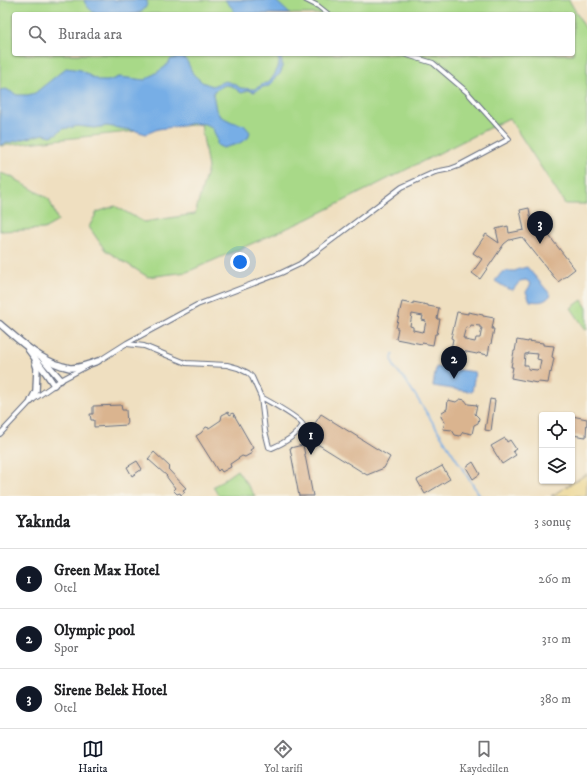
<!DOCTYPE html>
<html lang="tr">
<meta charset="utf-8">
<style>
:root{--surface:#fff;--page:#f2f2f2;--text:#202124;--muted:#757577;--line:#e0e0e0;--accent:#111827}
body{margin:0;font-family:"IM FELL DW Pica",serif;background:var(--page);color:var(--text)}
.controls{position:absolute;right:12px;bottom:12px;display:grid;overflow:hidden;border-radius:4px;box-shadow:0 1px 3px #0004}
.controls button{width:36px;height:36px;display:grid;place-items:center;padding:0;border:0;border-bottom:1px solid var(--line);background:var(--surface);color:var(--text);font:20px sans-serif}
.you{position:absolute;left:240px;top:262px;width:14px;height:14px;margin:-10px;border:3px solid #fff;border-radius:50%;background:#1a73e8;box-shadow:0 0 0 6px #1a73e833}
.badge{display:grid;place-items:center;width:26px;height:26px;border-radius:50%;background:var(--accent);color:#fff;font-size:13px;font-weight:700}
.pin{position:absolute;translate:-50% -33px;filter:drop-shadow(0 1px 2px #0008)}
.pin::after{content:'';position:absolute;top:21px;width:14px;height:12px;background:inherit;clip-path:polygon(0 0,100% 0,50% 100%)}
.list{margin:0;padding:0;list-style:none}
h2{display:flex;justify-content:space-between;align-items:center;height:52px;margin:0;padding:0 16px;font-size:17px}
h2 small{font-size:13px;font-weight:400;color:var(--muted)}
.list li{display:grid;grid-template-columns:26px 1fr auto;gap:12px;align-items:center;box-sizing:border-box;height:60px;padding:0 16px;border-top:1px solid var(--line)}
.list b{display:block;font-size:15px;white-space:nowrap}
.list p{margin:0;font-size:13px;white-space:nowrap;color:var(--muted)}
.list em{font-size:13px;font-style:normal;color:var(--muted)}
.icon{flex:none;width:22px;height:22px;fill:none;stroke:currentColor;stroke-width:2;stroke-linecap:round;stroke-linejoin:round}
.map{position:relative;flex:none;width:587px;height:496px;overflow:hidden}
.search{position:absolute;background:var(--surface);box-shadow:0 1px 3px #0004;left:12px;right:12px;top:12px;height:44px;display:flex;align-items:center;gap:10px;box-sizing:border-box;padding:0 14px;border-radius:4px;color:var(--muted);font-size:15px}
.sheet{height:232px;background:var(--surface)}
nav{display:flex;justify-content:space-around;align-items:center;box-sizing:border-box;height:56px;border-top:1px solid var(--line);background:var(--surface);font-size:11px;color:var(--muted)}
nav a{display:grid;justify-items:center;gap:2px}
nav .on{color:var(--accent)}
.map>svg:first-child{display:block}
</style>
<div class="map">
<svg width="587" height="496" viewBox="0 0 587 496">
<rect width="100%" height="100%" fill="#f7f3e8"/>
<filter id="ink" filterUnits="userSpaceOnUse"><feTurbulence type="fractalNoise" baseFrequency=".025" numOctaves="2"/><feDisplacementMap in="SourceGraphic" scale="8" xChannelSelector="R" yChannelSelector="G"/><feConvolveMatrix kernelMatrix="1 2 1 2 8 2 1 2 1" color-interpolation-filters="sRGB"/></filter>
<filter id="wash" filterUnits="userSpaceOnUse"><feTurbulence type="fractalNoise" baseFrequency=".012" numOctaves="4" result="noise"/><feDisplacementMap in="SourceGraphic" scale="16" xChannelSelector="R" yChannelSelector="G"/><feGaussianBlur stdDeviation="0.9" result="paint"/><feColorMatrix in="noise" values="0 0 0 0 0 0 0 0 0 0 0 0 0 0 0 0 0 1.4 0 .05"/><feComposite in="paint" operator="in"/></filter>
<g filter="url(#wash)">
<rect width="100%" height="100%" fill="#efdfc0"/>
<g fill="#a8d988" stroke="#628473" fill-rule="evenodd">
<path d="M0,0H569L587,31V204H565L509,118L308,219L187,272L148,277L105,250L89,227L97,212L115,206L144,222L195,214L208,168L201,124L0,146ZM14,14H573V54H14Z"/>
<polygon points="0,173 10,176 49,199 58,221 44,229 0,231"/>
<polygon points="582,300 587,308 587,329 586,330 571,308"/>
<polygon points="237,470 253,493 255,496 219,496 213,487"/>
</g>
<polygon fill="#eeda9e" stroke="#84847e" points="587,474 587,496 551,496"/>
<g fill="#77aee6" stroke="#496ea2">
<path d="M84,0H147C148,18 124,14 112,14C108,14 100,15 96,14C92,12 85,5 84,0Z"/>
<polygon points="225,0 275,0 290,14 235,14 233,9"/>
<path d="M275,54H280L282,62V69L280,74L275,78L269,86L263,87L254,92L248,90L242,93L240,92L232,86L225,85L214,91L213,94L216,110L220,116L232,122L244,125L250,132L248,138L238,144L223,148L217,145V139L213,129L205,124L193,123L181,126L158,129L146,134L136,131L107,126L94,128L78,126L63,129L56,134L51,136L44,134L0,145V90L6,89L17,95H28L35,93L66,68L81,70L90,76L100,81H108L119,77L145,80L165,67L171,59L180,57L186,59L193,74L202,82L212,86L225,81L235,84L240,88L252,89H255L265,83H268C273,78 280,67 279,60C278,60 275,54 275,54Z"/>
<path d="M527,267L551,295C544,303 539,302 530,301L526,292L531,284L526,280L520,281L513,290L508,289L495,281L502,272L509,271H515L519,269Z"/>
<polygon points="436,367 475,372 472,392 433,386"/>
</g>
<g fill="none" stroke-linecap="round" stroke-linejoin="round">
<path stroke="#77aee6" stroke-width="1.5" d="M393,354C390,364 396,370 403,377C406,380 407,384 410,387L480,496"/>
</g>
<g id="blocks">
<g fill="#dab48f" fill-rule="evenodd">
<polygon points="529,208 531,221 542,219 543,228 575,269 558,282 522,237 509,240 504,244 480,279 472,273 482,259 473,253 486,234 499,243 496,229 508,226 509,233 524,230 520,210"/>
<path d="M402,302L413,304V302L428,305V306L439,308L437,319H440L437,334H435L433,345L422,343V344L396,339L398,328H396ZM412,314L423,316L422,320L426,321L424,331H423L422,332L413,330V327L410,326Z"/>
<path d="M457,312L468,314V312L483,315V316L494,318L492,329H494L491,344H490L488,355L478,353L477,354L451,349L453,339L451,338ZM471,325L480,326V328H482L480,338H476L475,342L465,340V338H463L466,327L470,328Z"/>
<path d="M517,340L528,342V341L543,343V345L554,346L552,357L554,358L551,373L550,372L548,383L538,382L537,383L511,378L513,367H511L514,351H515ZM527,353L538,354L537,359L541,360L539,370L538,369L537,370L528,369V365H524L525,354H527Z"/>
<polygon points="460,399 465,400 468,404 477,405 475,414 479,418 478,423 474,425 472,434 463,432 460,436 455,435 452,430 443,429 445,422 441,417 442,412 447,409 448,400 456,402"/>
<polygon points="490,399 495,400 491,431 485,430"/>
<polygon points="121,405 122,410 126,410 127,425 94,427 94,420 91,420 90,414 93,414 93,406"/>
<polygon points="228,412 230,415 233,413 253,448 250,450 252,453 245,457 242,456 230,464 231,467 222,472 220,469 218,471 196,436 201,433 206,427 209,428 221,420 222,415"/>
<polygon points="321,414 390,457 384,468 367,475 311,440 317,431 312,428"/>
<polygon points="572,416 587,419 586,437 572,435"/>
<polygon points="505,438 507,442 510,440 516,449 513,451 516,455 502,464 491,446"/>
<polygon points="303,445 313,496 299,496 290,448"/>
<polygon points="154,452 170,467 168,469 186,488 183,490 185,492 181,495 180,493 177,494 173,490 175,488 166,476 167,476 148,459"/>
<polygon points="137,461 142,469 132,476 127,467"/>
<polygon points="473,462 480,474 473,479 466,467"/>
<polygon points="442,466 450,479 425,494 417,480"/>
</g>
</g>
</g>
<g filter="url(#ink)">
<use href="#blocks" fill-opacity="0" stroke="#656d80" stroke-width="1"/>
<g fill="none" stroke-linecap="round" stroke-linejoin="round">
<defs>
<g id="street">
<polyline points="306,0 318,6 328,14"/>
<path d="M127,344L144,346L186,363L227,365L238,368L248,373L252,377L261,397L265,431L269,447L272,448C284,443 296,436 303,425C298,417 270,402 261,397"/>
<polyline points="97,362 127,343 197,305 281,273 300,264 402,187 435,172 450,169 458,166 509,139 467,92 433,63 404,54"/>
<polyline points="0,434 31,401 61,380 87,366"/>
</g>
<g id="secondary">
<path d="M0,324C19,340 38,359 62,366C64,366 68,368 71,368C79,368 90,364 98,361"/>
<polyline points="28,349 46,373 54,385"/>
<polyline points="43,359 61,380"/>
<polyline points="31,401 36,391 37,368 35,362"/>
</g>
</defs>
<use href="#street" stroke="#656d80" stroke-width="6"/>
<use href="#secondary" stroke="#656d80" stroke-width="8"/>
<use href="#street" stroke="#fff" stroke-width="4"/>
<use href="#secondary" stroke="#fff" stroke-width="5.5"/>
</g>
</g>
</svg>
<div class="controls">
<button><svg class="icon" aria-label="locate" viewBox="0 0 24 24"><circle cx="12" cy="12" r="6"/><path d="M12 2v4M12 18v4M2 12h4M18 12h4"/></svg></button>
<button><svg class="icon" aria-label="layers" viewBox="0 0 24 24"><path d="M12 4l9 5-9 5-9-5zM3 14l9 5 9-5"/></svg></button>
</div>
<div class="you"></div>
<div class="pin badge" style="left:311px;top:455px">1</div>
<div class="pin badge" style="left:454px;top:379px">2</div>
<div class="pin badge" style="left:540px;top:244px">3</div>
<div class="search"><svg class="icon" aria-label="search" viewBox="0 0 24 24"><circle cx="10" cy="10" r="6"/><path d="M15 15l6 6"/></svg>Burada ara</div>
</div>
<section class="sheet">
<h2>Yakında<small>3 sonuç</small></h2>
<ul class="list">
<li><span class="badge">1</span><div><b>Green Max Hotel</b><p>Otel</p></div><em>260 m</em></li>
<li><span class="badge">2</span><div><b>Olympic pool</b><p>Spor</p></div><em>310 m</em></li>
<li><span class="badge">3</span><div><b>Sirene Belek Hotel</b><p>Otel</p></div><em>380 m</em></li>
</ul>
</section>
<nav>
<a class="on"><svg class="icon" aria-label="map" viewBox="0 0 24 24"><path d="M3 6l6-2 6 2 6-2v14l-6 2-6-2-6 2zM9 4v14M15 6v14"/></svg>Harita</a>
<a><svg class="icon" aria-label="directions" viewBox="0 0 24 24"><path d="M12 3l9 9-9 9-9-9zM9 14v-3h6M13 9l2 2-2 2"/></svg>Yol tarifi</a>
<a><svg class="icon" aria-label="saved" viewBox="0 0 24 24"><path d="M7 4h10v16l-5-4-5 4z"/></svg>Kaydedilen</a>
</nav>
